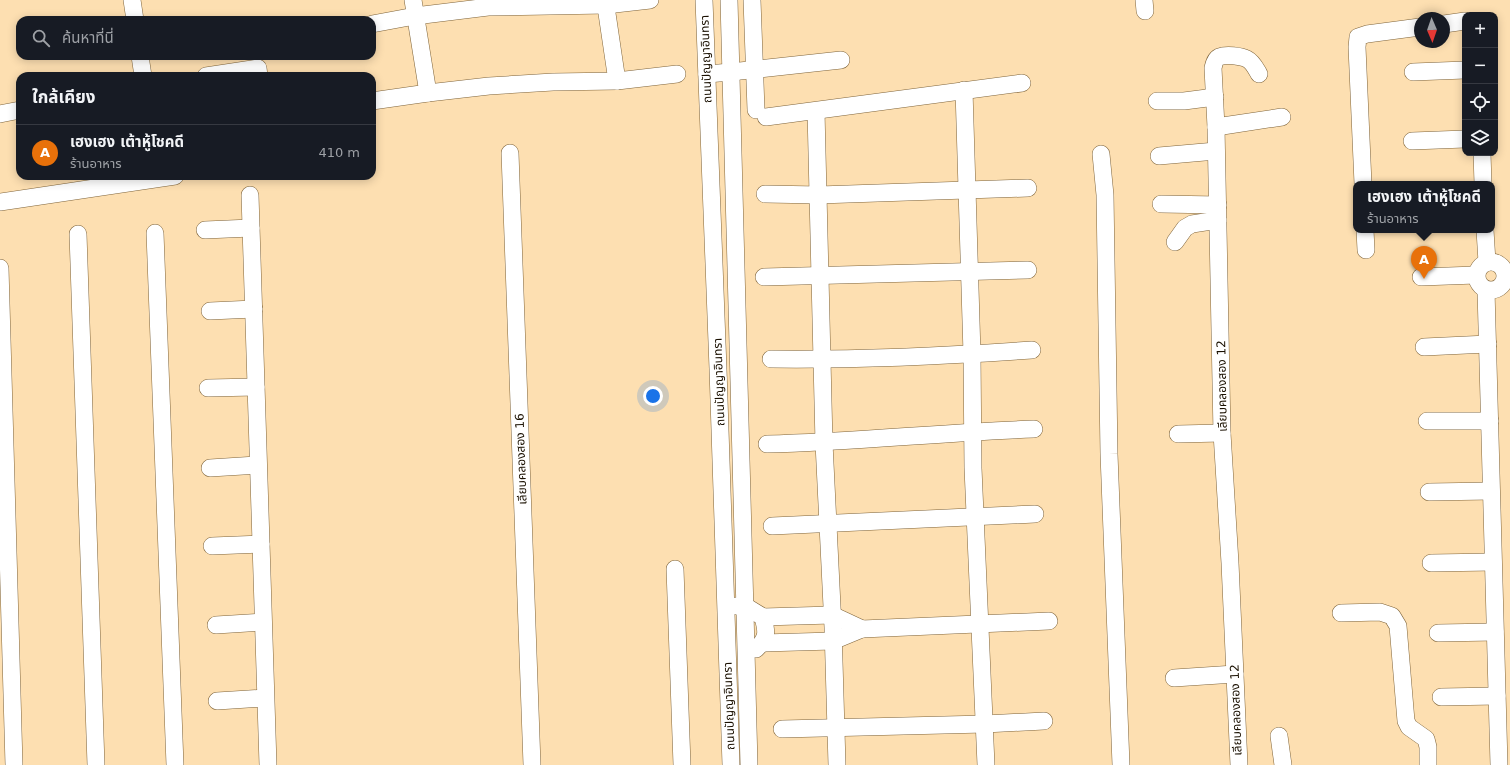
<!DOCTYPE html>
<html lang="th">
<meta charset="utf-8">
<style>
:root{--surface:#171b24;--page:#20242c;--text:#f1f3f6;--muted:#9ea1a6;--line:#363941;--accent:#b45309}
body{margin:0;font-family:"DejaVu Sans","Noto Sans Thai",sans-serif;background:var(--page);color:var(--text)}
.controls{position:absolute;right:12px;top:12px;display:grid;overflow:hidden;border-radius:8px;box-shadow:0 2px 10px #0003}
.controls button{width:36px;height:36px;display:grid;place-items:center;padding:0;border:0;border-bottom:1px solid var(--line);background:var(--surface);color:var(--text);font:20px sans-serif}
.compass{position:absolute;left:1414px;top:12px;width:36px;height:36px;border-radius:50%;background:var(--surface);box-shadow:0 2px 10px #0003;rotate:178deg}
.you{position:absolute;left:653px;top:396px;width:14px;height:14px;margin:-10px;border:3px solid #fff;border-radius:50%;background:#1a73e8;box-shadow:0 0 0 6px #1a73e833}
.badge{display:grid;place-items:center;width:26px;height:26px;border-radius:50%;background:var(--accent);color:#fff;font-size:13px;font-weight:700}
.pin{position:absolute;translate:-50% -33px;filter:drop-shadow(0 1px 2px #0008)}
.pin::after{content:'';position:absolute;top:21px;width:14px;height:12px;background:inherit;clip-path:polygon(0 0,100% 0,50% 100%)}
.popup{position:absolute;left:1353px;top:181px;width:142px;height:52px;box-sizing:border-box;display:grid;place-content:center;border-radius:8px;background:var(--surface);filter:drop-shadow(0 1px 3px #0005);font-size:13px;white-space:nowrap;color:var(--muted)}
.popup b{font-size:15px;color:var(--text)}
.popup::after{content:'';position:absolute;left:50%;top:100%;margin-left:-8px;border:8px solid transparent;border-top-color:var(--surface)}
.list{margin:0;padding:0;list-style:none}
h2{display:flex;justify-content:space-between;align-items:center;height:52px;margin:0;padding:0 16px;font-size:17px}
h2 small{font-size:13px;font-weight:400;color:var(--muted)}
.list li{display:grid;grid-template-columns:26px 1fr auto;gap:12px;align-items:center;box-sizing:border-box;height:56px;padding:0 16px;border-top:1px solid var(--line)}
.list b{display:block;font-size:15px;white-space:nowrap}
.list p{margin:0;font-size:13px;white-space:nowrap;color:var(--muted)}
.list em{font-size:13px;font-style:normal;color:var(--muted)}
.icon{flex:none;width:22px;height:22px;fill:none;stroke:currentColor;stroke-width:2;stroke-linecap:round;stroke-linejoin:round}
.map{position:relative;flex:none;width:1510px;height:765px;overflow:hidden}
.search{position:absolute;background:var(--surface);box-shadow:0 2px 10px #0003;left:16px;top:16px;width:360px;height:44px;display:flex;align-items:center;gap:10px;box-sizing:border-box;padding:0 14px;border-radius:12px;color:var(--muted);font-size:15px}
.panel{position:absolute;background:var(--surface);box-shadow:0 2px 10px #0003;left:16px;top:72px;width:360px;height:108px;border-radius:12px}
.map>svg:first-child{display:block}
</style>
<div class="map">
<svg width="1510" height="765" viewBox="0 0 1510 765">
<rect width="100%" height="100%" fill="#fddfb1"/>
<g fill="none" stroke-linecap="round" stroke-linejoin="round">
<defs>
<g id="minor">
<polyline points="132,0 135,20"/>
<polyline points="413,0 428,93"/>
<polyline points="605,0 617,81"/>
<polyline points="704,0 718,369 731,765"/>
<polyline points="729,0 749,765"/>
<polyline points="752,0 756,110"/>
<polyline points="1144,0 1145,11"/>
<polyline points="372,24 415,16 488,7 606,5 650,0"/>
<polyline points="1444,24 1465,21"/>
<polyline points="140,56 143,76"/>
<polyline points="1413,72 1465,70"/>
<polyline points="707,74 731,72 841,60"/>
<polyline points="206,76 258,68 259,76"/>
<polyline points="964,90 972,354 973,468 986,765"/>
<polyline points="372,101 428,93 489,86 553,82 617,81 677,74"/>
<polyline points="1157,101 1184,101 1215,97"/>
<polyline points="816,111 824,443 833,627 837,765"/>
<polyline points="0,114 20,110"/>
<polyline points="766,117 1022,83"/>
<polyline points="1216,127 1282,117"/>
<polyline points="1412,141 1465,139"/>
<polyline points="510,153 532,765"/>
<polyline points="1482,153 1483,184"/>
<polyline points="1101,154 1105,195 1109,454 1121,765"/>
<polyline points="1159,156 1216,151"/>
<polyline points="1363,184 1357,47 1358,37 1367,34 1420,27"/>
<polyline points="765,194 819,195 1028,188"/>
<polyline points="250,195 268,765"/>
<polyline points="0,202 175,176"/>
<polyline points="1161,204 1218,205"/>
<polyline points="205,230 251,228"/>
<polyline points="1365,230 1366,250"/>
<polyline points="1485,230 1487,262"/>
<polyline points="155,233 175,765"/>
<polyline points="78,234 96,765"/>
<polyline points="1175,242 1185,228 1192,224 1218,220"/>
<circle cx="1491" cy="276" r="14"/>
<polyline points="0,268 14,765"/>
<polyline points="764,277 1028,270"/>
<polyline points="1421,277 1476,275"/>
<polyline points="1486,290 1499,765"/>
<polyline points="210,311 254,309"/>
<polyline points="1424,347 1488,344"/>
<path d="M771,359C858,360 945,356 1032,350"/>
<polyline points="208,388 256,387"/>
<polyline points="1427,421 1490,421"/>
<polyline points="1178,434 1222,433"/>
<path d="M767,444C856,442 945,432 1034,429"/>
<polyline points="210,468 258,465"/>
<polyline points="1429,492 1491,491"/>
<polyline points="772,526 1035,514"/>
<polyline points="212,546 261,544"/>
<polyline points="1431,563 1493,562"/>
<polyline points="675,569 682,765"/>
<path d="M736,606H745L763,617C767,632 768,638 756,649"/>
<polyline points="1341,613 1380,612 1392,616 1398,626 1406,721 1409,727 1426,739 1428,747 1428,765"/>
<polyline points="763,617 832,615 862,629"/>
<polyline points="216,625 263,622"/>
<polyline points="1438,633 1495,632"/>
<polyline points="763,643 833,641 862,629 1049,621"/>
<polyline points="1174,678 1235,674"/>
<polyline points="1441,697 1497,696"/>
<polyline points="217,701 265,698"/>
<polyline points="782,729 985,724 1044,721"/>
<polyline points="1279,736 1283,765"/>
<path d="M1239,765L1230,563L1222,433L1216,127L1213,68C1214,64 1215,59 1219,57C1226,54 1241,56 1247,59C1253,62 1256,69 1259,74"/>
</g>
</defs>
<use href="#minor" stroke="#7f643a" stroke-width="18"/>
<use href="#minor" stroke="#fff" stroke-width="17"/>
</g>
<g text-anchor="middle" stroke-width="3" stroke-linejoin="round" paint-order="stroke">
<g font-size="12" fill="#1a1001" stroke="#fff">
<text transform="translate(706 59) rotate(-92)" y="4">ถนนปัญญาอินทรา</text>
<text transform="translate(719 382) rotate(-92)" y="4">ถนนปัญญาอินทรา</text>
<text transform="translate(1222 386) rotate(-91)" y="4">เลียบคลองสอง 12</text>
<text transform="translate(521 459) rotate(-92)" y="4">เลียบคลองสอง 16</text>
<text transform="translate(729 706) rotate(-92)" y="4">ถนนปัญญาอินทรา</text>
<text transform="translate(1236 710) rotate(-92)" y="4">เลียบคลองสอง 12</text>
</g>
</g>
</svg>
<div class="controls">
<button>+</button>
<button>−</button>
<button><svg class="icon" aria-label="locate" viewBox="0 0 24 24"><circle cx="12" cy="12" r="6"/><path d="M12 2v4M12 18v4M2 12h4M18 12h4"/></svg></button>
<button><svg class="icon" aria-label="layers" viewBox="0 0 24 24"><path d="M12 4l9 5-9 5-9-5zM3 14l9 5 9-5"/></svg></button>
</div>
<svg class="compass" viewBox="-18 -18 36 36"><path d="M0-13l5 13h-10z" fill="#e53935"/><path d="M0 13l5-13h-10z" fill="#9ea1a6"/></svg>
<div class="you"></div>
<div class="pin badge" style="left:1424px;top:279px;background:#e8710a">A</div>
<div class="popup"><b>เฮงเฮง เต้าหู้โชคดี</b>ร้านอาหาร</div>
<div class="search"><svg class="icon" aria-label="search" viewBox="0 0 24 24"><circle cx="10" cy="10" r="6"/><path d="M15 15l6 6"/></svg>ค้นหาที่นี่</div>
<section class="panel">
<h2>ใกล้เคียง<small></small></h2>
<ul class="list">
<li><span class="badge" style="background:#e8710a">A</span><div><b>เฮงเฮง เต้าหู้โชคดี</b><p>ร้านอาหาร</p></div><em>410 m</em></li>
</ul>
</section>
</div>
